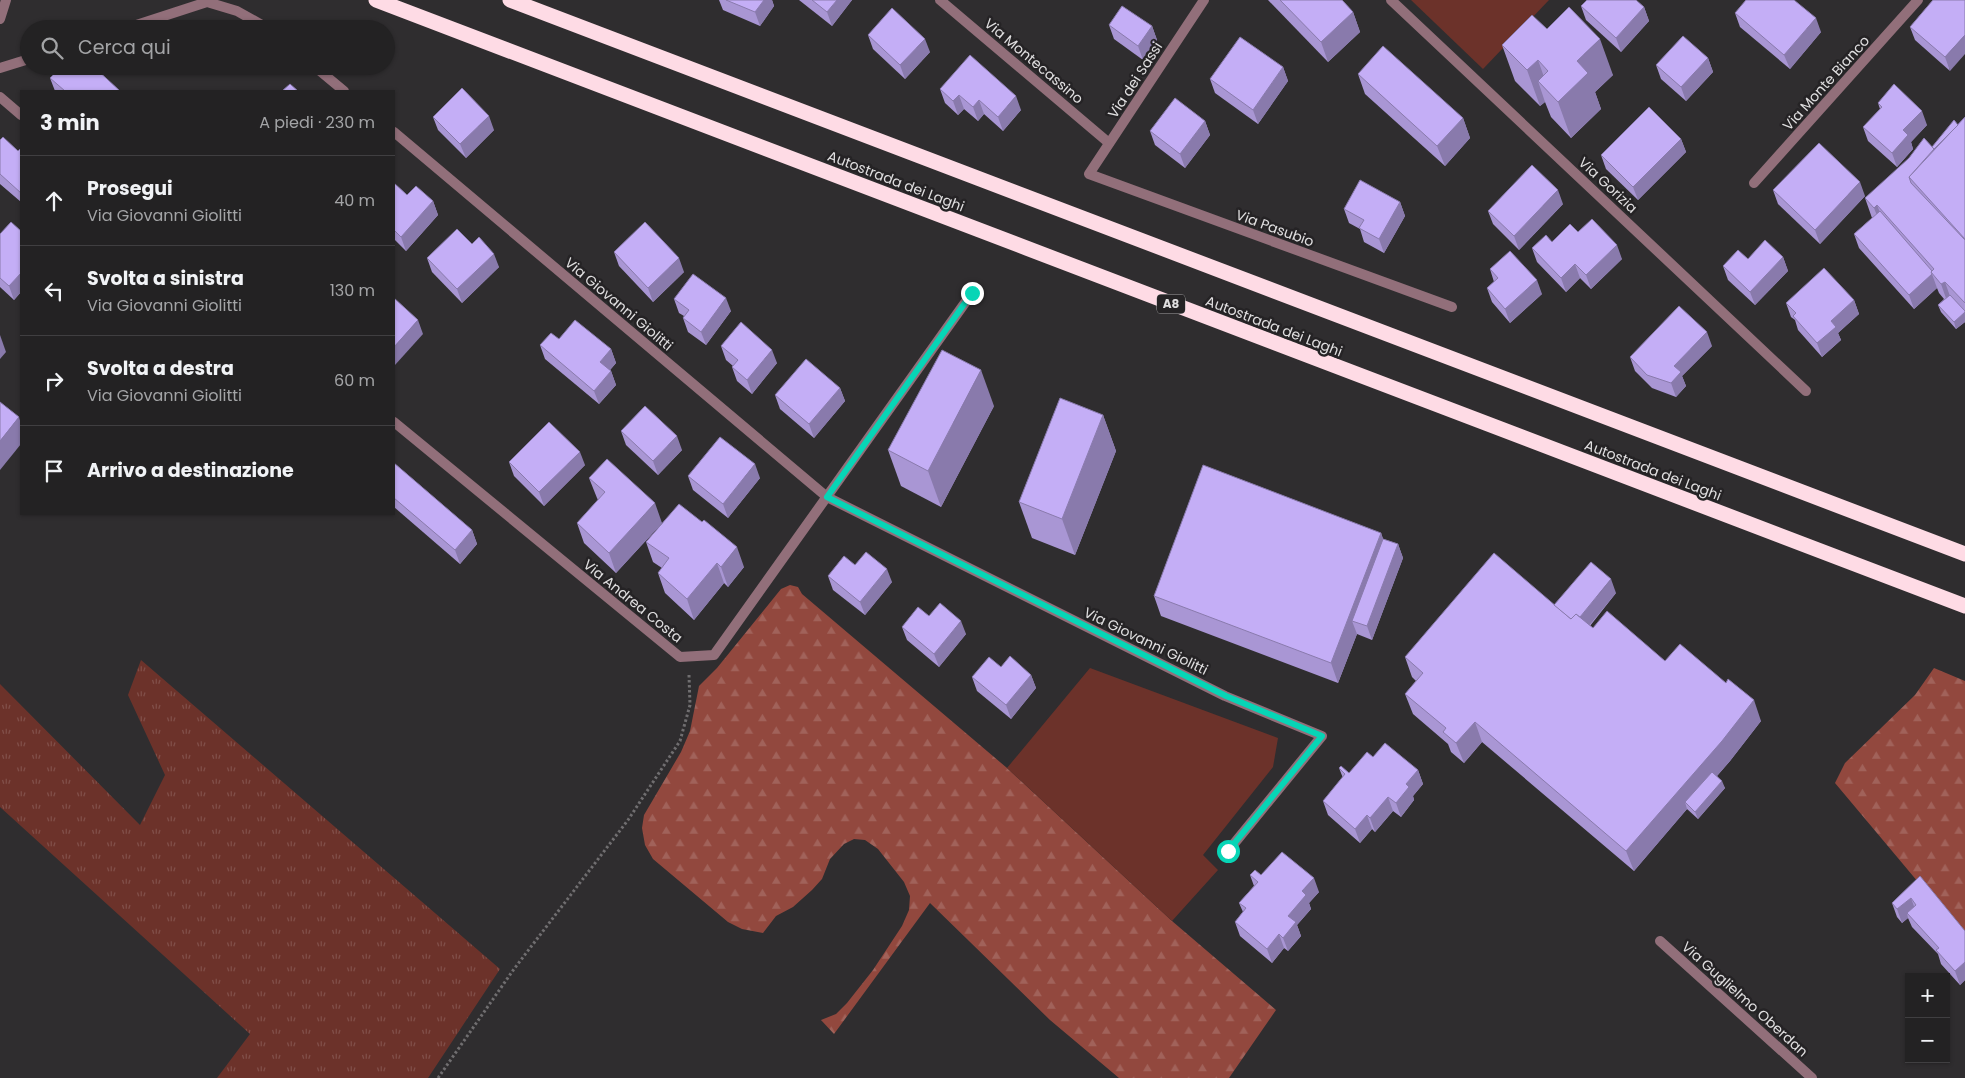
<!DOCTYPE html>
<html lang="it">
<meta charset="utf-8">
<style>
:root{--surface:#232223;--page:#2b2a2b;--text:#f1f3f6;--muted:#a3a4a6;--line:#403f41}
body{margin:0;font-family:Poppins,sans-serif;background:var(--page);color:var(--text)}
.controls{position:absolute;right:15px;bottom:15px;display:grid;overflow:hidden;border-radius:0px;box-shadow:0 1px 4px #0004}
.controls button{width:45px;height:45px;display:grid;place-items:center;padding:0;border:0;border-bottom:1px solid var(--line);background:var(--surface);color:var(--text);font:25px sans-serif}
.stop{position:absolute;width:15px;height:15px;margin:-11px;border:4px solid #07d5b6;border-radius:50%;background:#fff}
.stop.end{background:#07d5b6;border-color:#fff;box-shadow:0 1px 5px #0008}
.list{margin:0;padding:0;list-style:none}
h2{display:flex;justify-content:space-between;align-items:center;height:65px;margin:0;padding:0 20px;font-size:21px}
h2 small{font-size:16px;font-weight:400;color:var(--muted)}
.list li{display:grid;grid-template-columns:32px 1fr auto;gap:15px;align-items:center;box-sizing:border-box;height:90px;padding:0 20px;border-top:1px solid var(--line)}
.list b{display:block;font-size:19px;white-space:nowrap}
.list p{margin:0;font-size:16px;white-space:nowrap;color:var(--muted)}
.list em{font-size:16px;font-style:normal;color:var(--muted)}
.icon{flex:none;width:28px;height:28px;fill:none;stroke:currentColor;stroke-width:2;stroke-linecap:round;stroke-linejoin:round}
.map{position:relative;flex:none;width:1965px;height:1078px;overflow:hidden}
.search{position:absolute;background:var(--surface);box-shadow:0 1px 4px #0004;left:20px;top:20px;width:375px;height:55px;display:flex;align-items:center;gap:12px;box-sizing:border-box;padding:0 18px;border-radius:28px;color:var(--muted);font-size:19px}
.panel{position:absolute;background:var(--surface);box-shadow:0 1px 4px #0004;left:20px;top:90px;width:375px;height:425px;border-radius:0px}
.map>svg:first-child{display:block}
</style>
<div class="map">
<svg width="1965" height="1078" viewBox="0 0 1965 1078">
<defs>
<pattern id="grass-tufts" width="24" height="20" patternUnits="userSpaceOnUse" patternTransform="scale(1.25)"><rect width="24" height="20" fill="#6c322a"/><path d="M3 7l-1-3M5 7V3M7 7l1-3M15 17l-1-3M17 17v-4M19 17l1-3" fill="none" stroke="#814f49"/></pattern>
<pattern id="forest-firs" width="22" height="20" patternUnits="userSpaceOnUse" patternTransform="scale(1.25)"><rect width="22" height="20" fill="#92483e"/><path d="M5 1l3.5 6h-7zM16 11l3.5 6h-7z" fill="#a1625a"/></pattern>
</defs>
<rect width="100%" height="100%" fill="#2f2d2f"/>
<polygon fill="url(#grass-tufts)" points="141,660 500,969 428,1078 217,1078 250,1034 0,807 0,684 140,825 165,775 128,695"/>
<g fill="url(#forest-firs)">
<polygon points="790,585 798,587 802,594 1007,768 1172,921 1276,1010 1229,1078 1119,1078 1050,1020 930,903 834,1034 821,1020 836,1014 847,1003 873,970 902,926 909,910 910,896 904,882 878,849 865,840 854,839 844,844 830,859 822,879 812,890 793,907 776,916 763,933 742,929 728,922 653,859 645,845 642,828 644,815 681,752 690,731 699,686 717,668 781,589"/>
<polygon points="1934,668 1965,681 1965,938 1835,783 1845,763 1915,695"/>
</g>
<g fill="#6c322a">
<polygon points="1411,0 1549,0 1483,69"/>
<polygon points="1090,668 1278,738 1273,767 1203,855 1218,870 1172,921 1007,768"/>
</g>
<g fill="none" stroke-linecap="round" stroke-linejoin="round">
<polyline stroke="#706e70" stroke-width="3" stroke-dasharray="2.5 2.5" stroke-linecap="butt" points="438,1078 514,969 628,820 680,741 690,705 689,675"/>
<g stroke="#926f7a" stroke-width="10">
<polyline points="940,0 1109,143"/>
<polyline points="1204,0 1089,174 1452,307"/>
<polyline points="1391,0 1806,391"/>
<polyline points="0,19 6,0"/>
<polyline points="124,29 207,2 237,11 269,29"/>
<polyline points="314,66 344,91"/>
<polyline points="0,68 29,59"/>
<polyline points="0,97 21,115"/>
<polyline points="394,132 827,497 1225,696 1322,736 1228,851"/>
<polyline points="1754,183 1918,0"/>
<polyline points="394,422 680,657 714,655 972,293"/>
<polyline points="1660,941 1812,1078"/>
</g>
<g stroke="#fedbe5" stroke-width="15">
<polyline points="376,0 1965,606"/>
<polyline points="510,0 1965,554"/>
</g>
</g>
<g fill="#a996d4">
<polygon points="719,0 772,0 774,6 760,26 723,10"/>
<polygon points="799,0 852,0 832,26"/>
<polygon points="1268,0 1342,0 1353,12 1360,32 1328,62"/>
<polygon points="1933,0 1950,71 1915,40 1910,27"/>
<polygon points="1581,6 1644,7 1649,21 1621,52 1586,20"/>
<polygon points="1735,13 1821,32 1790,69 1740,27"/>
<polygon points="1109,25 1152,26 1157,40 1143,60 1114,39"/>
<polygon points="1547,29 1613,75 1595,92 1601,109 1571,138 1551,117 1545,102 1540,106 1515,81 1502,45"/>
<polygon points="868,35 930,52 905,79 873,49"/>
<polygon points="1708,58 1713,72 1686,101 1661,79 1656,65"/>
<polygon points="1283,67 1288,81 1258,124 1215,93 1210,79"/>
<polygon points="1358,74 1463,118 1470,138 1445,166 1365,94"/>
<polygon points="50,78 120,91 55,91"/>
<polygon points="940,89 1021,110 1003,131 984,114 978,121 964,109 958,115 945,103"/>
<polygon points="1878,103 1927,125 1911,142 1913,149 1897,167 1868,141 1863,127 1880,109"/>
<polygon points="433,117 494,130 466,158 438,130"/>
<polygon points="1965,117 1965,322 1956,329 1941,312 1938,305 1944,299 1939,293 1937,288 1914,309 1859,248 1854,234 1872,218 1865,198 1932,147 1958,125"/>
<polygon points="1205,121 1210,135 1185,168 1155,145 1150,131"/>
<polygon points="1681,139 1686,152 1638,200 1606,169 1601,155"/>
<polygon points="0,140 18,151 21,148 21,202 0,184"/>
<polygon points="394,183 407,195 433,201 438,215 406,251 394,239"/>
<polygon points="1773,190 1865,196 1820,244 1778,204"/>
<polygon points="1400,202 1405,216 1384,253 1364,242 1360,229 1349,223 1344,209"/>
<polygon points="1563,204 1519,250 1493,224 1488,211"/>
<polygon points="21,231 21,292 14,300 0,287 0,234"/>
<polygon points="1578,232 1622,259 1591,289 1580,278 1566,292 1537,262 1532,248"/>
<polygon points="472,244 499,267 462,303 432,272 427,258"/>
<polygon points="614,252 684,272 653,302 619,266"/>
<polygon points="1783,257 1788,271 1755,305 1728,280 1723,266 1748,259"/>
<polygon points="1490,269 1542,294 1510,323 1492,302 1487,288 1494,282"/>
<polygon points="674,299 731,311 706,345 688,332 683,318 684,316 679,313"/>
<polygon points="1854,300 1859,314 1838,333 1841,340 1822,357 1798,330 1795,320 1791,317 1786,303"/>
<polygon points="559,339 611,349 616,363 610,370 611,371 616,385 599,404 545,359 540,345"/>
<polygon points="721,346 777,363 752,394 737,381 732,367 733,366 726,360"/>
<polygon points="1712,346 1682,376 1686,386 1676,397 1652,388 1635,371 1630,357"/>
<polygon points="840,388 845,401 814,438 780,409 775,395"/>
<polygon points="994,406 941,507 901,486 888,450"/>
<polygon points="1103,415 1116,451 1075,555 1032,538 1019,502"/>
<polygon points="621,431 682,450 658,475 626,445"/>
<polygon points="509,462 585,465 544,506 514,476"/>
<polygon points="394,463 472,530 477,544 460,564 394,507"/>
<polygon points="688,476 760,478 728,518 693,490"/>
<polygon points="589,478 662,523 616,573 584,543 577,523 598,500 597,498"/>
<polygon points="1381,533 1383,539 1398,544 1403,558 1372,640 1357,634 1338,683 1161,616 1154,596"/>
<polygon points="646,542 744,567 728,587 724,583 694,620 665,593 658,573 662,568 653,562"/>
<polygon points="855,565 892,582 865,615 833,590 828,576"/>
<polygon points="1616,593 1590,626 1593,628 1665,661 1761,721 1730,761 1717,776 1725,788 1698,819 1687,809 1634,871 1482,742 1464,763 1451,752 1448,744 1413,714 1405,694 1416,681 1412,677 1405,657 1554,605"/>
<polygon points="929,616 966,634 939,667 907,640 902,627"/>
<polygon points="1001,667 1031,675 1036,688 1011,719 977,691 972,677"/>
<polygon points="1373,757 1418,770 1423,784 1413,796 1414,800 1401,817 1393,811 1375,832 1372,829 1360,843 1328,815 1323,801 1343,778 1339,768 1349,773"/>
<polygon points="1250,875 1261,875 1319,892 1309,903 1311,909 1297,925 1301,936 1288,951 1284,948 1272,963 1240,936 1235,922 1243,912 1239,903 1254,886"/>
<polygon points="1920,876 1965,931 1965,980 1960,985 1941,964 1938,954 1912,927 1908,918 1902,923 1897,917 1892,903"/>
</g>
<g fill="#897aac">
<polygon points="764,0 772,0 774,6 760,26 755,12"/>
<polygon points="837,0 852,0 832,26 827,12"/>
<polygon points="1644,7 1649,21 1621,52 1616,38"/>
<polygon points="1353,12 1360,32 1328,62 1321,42"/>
<polygon points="1816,18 1821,32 1790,69 1784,55"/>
<polygon points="1152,26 1157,40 1143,60 1138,46"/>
<polygon points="1965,35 1965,54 1950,71 1945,57"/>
<polygon points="925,39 930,52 905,79 900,65"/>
<polygon points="1600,39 1613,75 1595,92 1601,109 1571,138 1558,102 1577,61"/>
<polygon points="1708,58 1713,72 1686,101 1681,87"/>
<polygon points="1538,60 1550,94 1538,81 1545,102 1540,106 1527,70"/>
<polygon points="1283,67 1288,81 1258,124 1253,110"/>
<polygon points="959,95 964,109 958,115 953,101"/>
<polygon points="1016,96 1021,110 1003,131 998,117"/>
<polygon points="979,100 984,114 978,121 973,107"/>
<polygon points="1922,111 1927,125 1911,142 1913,149 1897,167 1892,153 1903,130"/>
<polygon points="489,116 494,130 466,158 460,144"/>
<polygon points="1463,118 1470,138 1445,166 1437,146"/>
<polygon points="1205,121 1210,135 1185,168 1180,154"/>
<polygon points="1681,139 1686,152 1638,200 1633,187"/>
<polygon points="1860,182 1865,196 1820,244 1815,230"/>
<polygon points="1558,190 1563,204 1519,250 1514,236"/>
<polygon points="433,201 438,215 406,251 401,237"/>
<polygon points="1400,202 1405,216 1384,253 1379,239"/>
<polygon points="1877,205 1885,225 1882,228 1874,208"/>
<polygon points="1617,245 1622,259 1591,289 1586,275"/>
<polygon points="494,254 499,267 462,303 457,289"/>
<polygon points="1783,257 1788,271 1755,305 1750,292"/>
<polygon points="679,258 684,272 653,302 648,288"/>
<polygon points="1575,264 1580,278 1566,292 1561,278"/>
<polygon points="21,273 21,292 14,300 9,286"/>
<polygon points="1932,274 1937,288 1914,309 1909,295"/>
<polygon points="1537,280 1542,294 1510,323 1505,309"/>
<polygon points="1945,282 1952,302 1948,304 1941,284"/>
<polygon points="726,298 731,311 706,345 701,332"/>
<polygon points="1854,300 1859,314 1838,333 1841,340 1822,357 1817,343 1831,321"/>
<polygon points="1965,312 1965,322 1956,329 1954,322"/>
<polygon points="418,320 423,334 395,365 394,360 394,347"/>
<polygon points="1707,332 1712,346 1682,376 1686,386 1676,397 1671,383 1674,366"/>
<polygon points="0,335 6,352 0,359"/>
<polygon points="611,349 616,363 605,376 600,362"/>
<polygon points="772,350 777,363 752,394 747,380"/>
<polygon points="981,370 994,406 941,507 928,471"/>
<polygon points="611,371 616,385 599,404 594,391"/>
<polygon points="840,388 845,401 814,438 809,424"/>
<polygon points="1103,415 1116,451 1075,555 1062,519"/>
<polygon points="19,417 21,424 21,444 0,470 0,441"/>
<polygon points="677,436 682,450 658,475 653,461"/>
<polygon points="580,452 585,465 544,506 539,492"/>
<polygon points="755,464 760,478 728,518 723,504"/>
<polygon points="655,503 662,523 616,573 609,553"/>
<polygon points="472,530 477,544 460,564 455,550"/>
<polygon points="1381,533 1388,553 1352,621 1357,634 1338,683 1331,663"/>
<polygon points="1398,544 1403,558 1372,640 1367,626"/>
<polygon points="737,547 744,567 728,587 721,567"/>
<polygon points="717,563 724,583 694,620 687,599"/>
<polygon points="887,569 892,582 865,615 860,602"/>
<polygon points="1611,579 1616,593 1578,639 1573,626"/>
<polygon points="961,621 966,634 939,667 934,654"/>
<polygon points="1031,675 1036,688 1011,719 1006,705"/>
<polygon points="1754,700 1761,721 1730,761 1690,807 1685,802 1687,809 1634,871 1626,851"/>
<polygon points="1475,722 1482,742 1464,763 1456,743"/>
<polygon points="1418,770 1423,784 1413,796 1414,800 1401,817 1396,803 1406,784"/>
<polygon points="1722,781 1725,788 1698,819 1695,812"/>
<polygon points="1388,797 1393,811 1375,832 1370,818"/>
<polygon points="1367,815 1372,829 1360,843 1355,829"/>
<polygon points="1314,878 1319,892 1309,903 1311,909 1297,925 1301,936 1288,951 1283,938 1288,916 1302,891"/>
<polygon points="1911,898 1916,912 1907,913 1908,918 1902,923 1897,909"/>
<polygon points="1279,934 1284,948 1272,963 1267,949"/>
<polygon points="1965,962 1965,980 1960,985 1955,971"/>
</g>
<g fill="#c4aef6" stroke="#897aac">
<polygon points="726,0 764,0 755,12"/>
<polygon points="812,0 837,0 827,12"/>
<polygon points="1280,0 1342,0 1353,12 1321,42"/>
<polygon points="1587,0 1636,0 1644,7 1616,38 1581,6"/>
<polygon points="1746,0 1794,0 1816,18 1784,55 1735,13"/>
<polygon points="1933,0 1965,0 1965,35 1945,57 1910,27"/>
<polygon points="1122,6 1152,26 1138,46 1109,25"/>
<polygon points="1569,7 1600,39 1577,61 1588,73 1558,102 1538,81 1548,71 1538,60 1527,70 1502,45 1532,15 1547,29"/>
<polygon points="892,8 925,39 900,65 868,35"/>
<polygon points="1683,36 1708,58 1681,87 1656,65"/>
<polygon points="1240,37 1283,67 1253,110 1210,79"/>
<polygon points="1383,46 1463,118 1437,146 1358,74"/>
<polygon points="970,55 1016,96 998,117 979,100 973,107 959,95 953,101 940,89"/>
<polygon points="62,66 93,66 120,91 65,91 50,78"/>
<polygon points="290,84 298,91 282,91"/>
<polygon points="1894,84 1922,111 1903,130 1908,135 1892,153 1863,127 1882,107 1878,103"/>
<polygon points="462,88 489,116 460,144 433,117"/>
<polygon points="1175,98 1205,121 1180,154 1150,131"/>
<polygon points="1649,107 1681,139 1633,187 1601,155"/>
<polygon points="1965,117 1965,239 1909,177"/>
<polygon points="1954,120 1958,125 1934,149 1932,147"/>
<polygon points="3,137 18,151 21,148 21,193 0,174 0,140"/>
<polygon points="1924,138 1934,149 1909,177 1911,183 1965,240 1965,303 1945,282 1941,284 1931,272 1934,269 1877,205 1874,208 1865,198 1909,158"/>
<polygon points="1819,143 1860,182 1815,230 1773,190"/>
<polygon points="1532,165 1558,190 1514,236 1488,211"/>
<polygon points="1360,180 1400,202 1379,239 1359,228 1364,220 1344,209"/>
<polygon points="394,183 407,195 416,186 433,201 401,237 394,230"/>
<polygon points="1880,211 1932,271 1931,272 1932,274 1909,295 1854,234"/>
<polygon points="1592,219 1617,245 1586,275 1575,264 1561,278 1532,248 1546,235 1552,242 1570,224 1578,232"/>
<polygon points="11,222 21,231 21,273 9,286 0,278 0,234"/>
<polygon points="645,222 679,258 648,288 614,252"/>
<polygon points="457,229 472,244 479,237 494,254 457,289 427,258"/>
<polygon points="1765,240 1783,257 1750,292 1723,266 1738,250 1748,259"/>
<polygon points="1510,251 1537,280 1505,309 1487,288 1498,278 1490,269"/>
<polygon points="1824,268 1854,300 1831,321 1836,327 1817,343 1793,316 1796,313 1786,303"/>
<polygon points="693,274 726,298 701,332 683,318 689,310 674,299"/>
<polygon points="1950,295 1965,311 1965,312 1954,322 1938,305"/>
<polygon points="394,298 418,320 394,347"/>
<polygon points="1679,306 1707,332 1674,366 1681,372 1671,383 1647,375 1630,357"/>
<polygon points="575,320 611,349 600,362 611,371 594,391 540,345 551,333 559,339"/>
<polygon points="741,322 772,350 747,380 732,367 738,360 721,346"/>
<polygon points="942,350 981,370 928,471 888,450"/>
<polygon points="806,359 840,388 809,424 775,395"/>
<polygon points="1060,398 1103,415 1062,519 1019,502"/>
<polygon points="0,402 19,417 0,441"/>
<polygon points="645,406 677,436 653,461 621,431"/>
<polygon points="549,422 580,452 539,492 509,462"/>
<polygon points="720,437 755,464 723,504 688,476"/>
<polygon points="607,459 655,503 609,553 577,523 605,492 589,478"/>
<polygon points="394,463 472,530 455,550 394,498"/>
<polygon points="1203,465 1381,533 1331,663 1154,596"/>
<polygon points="679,504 702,522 704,520 737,547 721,567 717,563 687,599 658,573 669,558 646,542"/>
<polygon points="1383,539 1398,544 1367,626 1352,621"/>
<polygon points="866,552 887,569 860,602 828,576 844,556 855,565"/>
<polygon points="1494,553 1571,619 1576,614 1593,628 1607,611 1665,661 1680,644 1726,683 1728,679 1754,700 1722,741 1626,851 1475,722 1456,743 1443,732 1446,728 1405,694 1423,673 1405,657"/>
<polygon points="1591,562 1611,579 1580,617 1576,614 1571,619 1554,605"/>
<polygon points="940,603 961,621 934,654 902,627 918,607 929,616"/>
<polygon points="1010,656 1031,675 1006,705 972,677 989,657 1001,667"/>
<polygon points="1385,743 1418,770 1406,784 1409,787 1396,803 1388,797 1370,818 1367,815 1355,829 1323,801 1345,774 1339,768 1341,766 1349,773 1367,752 1373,757"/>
<polygon points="1712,772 1722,781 1695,812 1685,802"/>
<polygon points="1282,852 1314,878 1302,891 1306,895 1288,916 1296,922 1283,938 1279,934 1267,949 1235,922 1246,908 1239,903 1258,882 1250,875 1255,870 1261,875"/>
<polygon points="1920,876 1965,931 1965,962 1955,971 1936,950 1939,948 1907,913 1916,905 1911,898 1897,909 1892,903"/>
</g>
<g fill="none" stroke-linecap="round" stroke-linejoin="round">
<polyline stroke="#07d5b6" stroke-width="6" points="972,293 827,497 1226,696 1322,736 1228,851"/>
</g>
<g text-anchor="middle" stroke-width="5" stroke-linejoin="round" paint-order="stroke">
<rect fill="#252325" stroke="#a8a7a8" stroke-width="1" x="1157" y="294.5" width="28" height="19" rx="4"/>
<g font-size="12" font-weight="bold" fill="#e0dfe0">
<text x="1171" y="308">A8</text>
</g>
<g font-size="14" fill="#e0dfe0" stroke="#252325">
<text transform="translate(1034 61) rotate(40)" y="5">Via Montecassino</text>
<text transform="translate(1135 80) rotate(-57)" y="5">Via dei Sassi</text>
<text transform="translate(1826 83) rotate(-48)" y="5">Via Monte Bianco</text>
<text transform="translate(896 181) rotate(21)" y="5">Autostrada dei Laghi</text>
<text transform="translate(1608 185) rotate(43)" y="5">Via Gorizia</text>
<text transform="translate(1275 228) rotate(20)" y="5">Via Pasubio</text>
<text transform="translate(619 304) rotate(40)" y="5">Via Giovanni Giolitti</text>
<text transform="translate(1274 326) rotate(21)" y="5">Autostrada dei Laghi</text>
<text transform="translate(1653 470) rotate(21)" y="5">Autostrada dei Laghi</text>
<text transform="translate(633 601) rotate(39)" y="5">Via Andrea Costa</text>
<text transform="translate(1146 641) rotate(26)" y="5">Via Giovanni Giolitti</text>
<text transform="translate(1745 999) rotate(42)" y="5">Via Guglielmo Oberdan</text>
</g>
</g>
</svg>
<div class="controls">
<button>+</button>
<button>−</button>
</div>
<div class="stop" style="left:1228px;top:851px"></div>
<div class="stop end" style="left:972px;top:293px"></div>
<div class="search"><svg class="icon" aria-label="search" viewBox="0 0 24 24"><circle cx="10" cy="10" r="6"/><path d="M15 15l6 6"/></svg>Cerca qui</div>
<section class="panel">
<h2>3 min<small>A piedi · 230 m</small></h2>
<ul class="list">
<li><svg class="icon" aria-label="ahead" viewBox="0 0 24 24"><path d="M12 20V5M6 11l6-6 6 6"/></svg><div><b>Prosegui</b><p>Via Giovanni Giolitti</p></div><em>40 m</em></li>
<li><svg class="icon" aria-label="left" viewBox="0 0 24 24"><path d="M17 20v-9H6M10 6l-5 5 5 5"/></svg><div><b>Svolta a sinistra</b><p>Via Giovanni Giolitti</p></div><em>130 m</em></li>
<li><svg class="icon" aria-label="right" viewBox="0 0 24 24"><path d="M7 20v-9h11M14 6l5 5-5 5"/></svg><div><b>Svolta a destra</b><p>Via Giovanni Giolitti</p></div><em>60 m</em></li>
<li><svg class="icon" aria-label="arrive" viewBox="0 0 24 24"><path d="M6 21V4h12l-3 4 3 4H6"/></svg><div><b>Arrivo a destinazione</b></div></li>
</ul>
</section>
</div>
